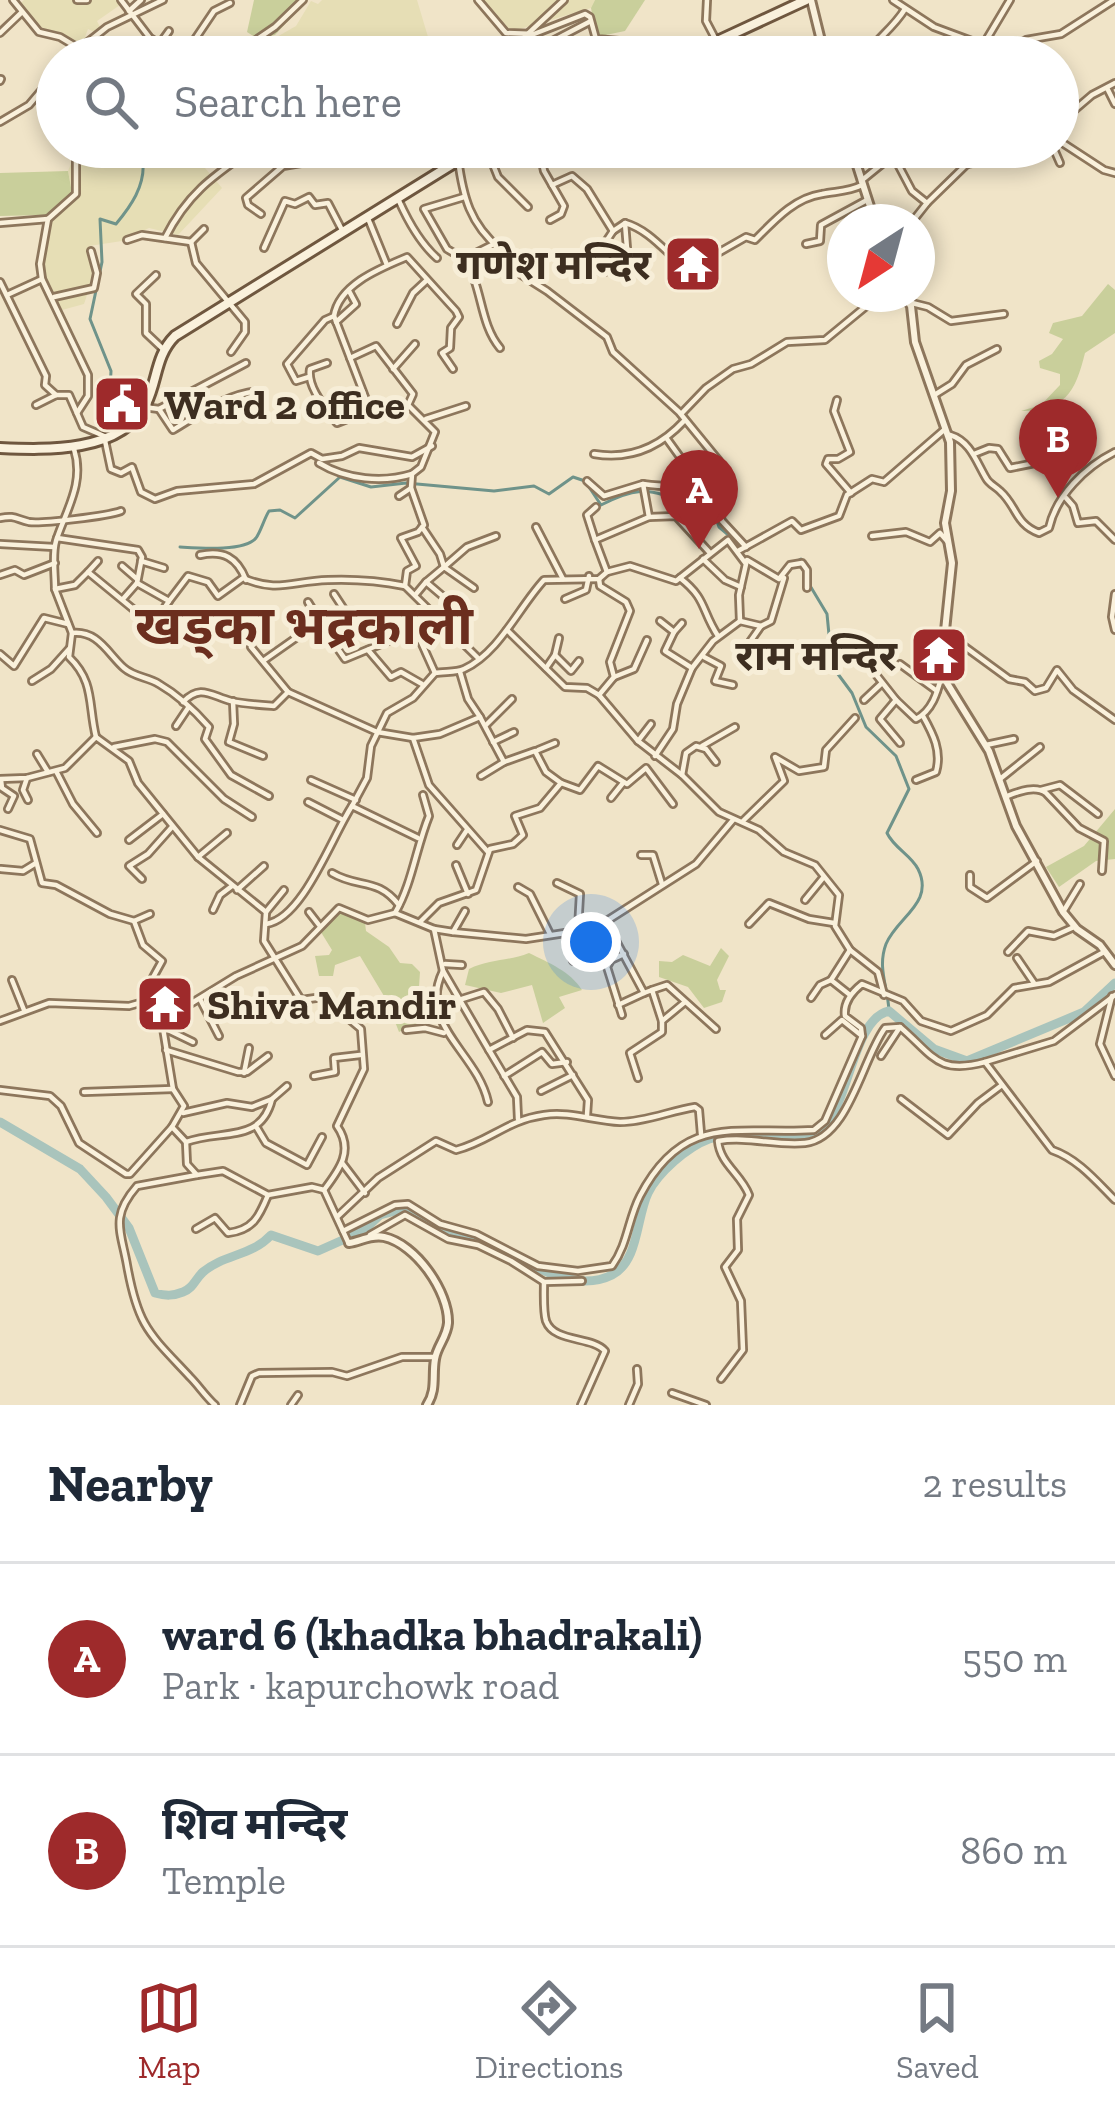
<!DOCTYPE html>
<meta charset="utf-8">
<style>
:root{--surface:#fff;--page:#f6f6f7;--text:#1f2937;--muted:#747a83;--line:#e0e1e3;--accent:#9e2a2b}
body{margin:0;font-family:"Zilla Slab","Noto Sans Devanagari",serif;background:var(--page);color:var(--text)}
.compass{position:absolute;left:827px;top:204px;width:108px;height:108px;border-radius:50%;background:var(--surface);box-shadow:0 6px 18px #0003;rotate:216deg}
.you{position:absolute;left:591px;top:942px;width:42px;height:42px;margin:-30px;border:9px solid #fff;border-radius:50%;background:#1a73e8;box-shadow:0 0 0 18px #1a73e833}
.badge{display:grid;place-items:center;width:78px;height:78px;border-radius:50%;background:var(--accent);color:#fff;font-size:39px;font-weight:700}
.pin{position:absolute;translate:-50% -99px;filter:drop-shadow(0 3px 6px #0008)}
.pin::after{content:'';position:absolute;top:63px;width:42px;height:36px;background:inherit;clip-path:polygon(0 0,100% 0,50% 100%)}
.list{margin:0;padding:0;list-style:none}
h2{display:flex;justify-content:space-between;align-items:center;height:156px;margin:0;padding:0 48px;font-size:51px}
h2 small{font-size:39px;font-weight:400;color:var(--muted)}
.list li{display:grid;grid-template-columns:78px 1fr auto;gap:36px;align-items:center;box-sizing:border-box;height:192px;padding:0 48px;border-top:3px solid var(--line)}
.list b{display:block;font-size:45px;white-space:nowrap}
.list p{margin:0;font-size:39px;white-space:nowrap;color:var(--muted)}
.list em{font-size:39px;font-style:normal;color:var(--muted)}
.icon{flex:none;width:66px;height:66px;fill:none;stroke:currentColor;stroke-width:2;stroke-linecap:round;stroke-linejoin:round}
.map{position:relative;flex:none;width:1115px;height:1405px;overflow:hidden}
.search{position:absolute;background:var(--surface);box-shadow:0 6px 18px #0003;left:36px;right:36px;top:36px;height:132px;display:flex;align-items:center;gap:30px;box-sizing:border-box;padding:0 42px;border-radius:66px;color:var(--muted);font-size:45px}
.sheet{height:540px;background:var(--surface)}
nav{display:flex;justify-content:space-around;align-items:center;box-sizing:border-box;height:168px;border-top:3px solid var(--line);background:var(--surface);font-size:33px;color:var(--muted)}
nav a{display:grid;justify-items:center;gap:6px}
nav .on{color:var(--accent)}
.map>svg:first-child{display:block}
</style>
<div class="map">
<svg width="1115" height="1405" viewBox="0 0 1115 1405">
<rect width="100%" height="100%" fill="#f0e4c8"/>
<g fill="#e6deb5">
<polygon points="24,0 117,0 120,5 97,21 101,29 96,33 88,29 85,37 89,40 80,47 40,31 19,5"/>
<polygon points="322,0 417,0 431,47 429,57 414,57 409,48 354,57 246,57 255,43 275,38 296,26 311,1 318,4"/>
<polygon points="478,0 595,0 591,8 506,33"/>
<polygon points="78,147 256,147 205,168 222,188 178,235 149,228 122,241 89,246 95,271 84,304 62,310 39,269 46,215 72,193 68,171"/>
</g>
<g fill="#c9cf9b">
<polygon points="254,0 307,0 275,35 258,39 247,32"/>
<polygon points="595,0 645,0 625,31 596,37 591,8"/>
<polygon points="68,171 72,193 46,215 0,216 0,173"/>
<path d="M1108,284L1115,290V333L1085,353C1075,393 1065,411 1021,411L1041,405L1060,385V374L1040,368L1039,361L1052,354L1063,339L1049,333L1053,323L1082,316Z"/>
<polygon points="1115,809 1115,859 1096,861 1059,887 1046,867 1084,846"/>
<polygon points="339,910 365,923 366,931 389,947 400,963 412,964 420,972 418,1002 428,1005 427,1024 411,1026 399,1032 387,1001 360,956 335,965 333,976 319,976 315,956 329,955 332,950 319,929"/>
<polygon points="721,948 729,956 717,980 720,990 726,990 722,1002 704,1008 688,987 659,977 659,961 672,962 683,955 710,966"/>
<path d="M529,953C549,963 570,971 582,990L559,997L565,1008L543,1023L532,985L501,993L465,985L469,969C490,959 509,961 529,953Z"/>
</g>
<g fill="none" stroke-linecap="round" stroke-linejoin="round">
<g stroke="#6f938a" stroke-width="3">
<polyline points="204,50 206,57"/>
<path d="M109,407L111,371L90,319L102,262L100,219L116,224C131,206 145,186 143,162L166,147"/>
<path d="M180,547C197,548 245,552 256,538C261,531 264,519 269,511L280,510L295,518L340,477L371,487L406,483L494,491L534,486L549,494L573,477L585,481L601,505C658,475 656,504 706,501L712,506L719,527L739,544"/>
<polyline points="784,569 801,559 808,569"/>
<path d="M809,584L827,614L832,666L852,693L866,727L896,756L909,789L887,833C894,848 911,855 918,869C935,903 897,917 886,944C877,968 888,987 889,1011"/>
</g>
<path stroke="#a9c4bc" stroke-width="9" d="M0,1122L80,1169L106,1197L129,1228L155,1293C166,1296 173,1296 183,1292C194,1288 195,1279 203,1272C224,1254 252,1256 271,1235L318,1251L363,1231L380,1215L399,1210C417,1214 431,1226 448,1233C462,1239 477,1240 491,1246C526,1260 572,1295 612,1275C639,1261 636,1218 648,1193C658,1173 687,1147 709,1139C745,1127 805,1154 830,1118C850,1090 856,1018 889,1011L934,1049L967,1061L1084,1012L1115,983"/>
<defs>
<g id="minor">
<polyline points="13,0 39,32 60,37 80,49"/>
<polyline points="77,0 87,0"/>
<polyline points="121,0 150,38 178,57"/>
<polyline points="478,0 506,33 534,34 585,14 590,17 596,39 619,41 619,57"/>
<polyline points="707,0 706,21 717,42"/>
<polyline points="893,0 934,27 1004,53 1026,40 1061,34 1114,0"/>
<polyline points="129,11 141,0"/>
<polyline points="0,33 22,12"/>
<polyline points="91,43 93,57"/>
<polyline points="159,45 169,31"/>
<polyline points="541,47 589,22"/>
<polyline points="982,47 1010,0"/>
<polyline points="125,50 152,40"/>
<polyline points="69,57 107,27 163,0"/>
<polyline points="183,57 214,11 230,3"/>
<polyline points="231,57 275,27 303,0"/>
<polyline points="503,57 564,0"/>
<path d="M844,57L866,54C879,37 894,27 905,9"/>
<polyline points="1007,57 1008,55"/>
<polyline points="0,81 1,79"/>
<polyline points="1107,88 1115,104"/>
<polyline points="0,122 29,105 57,72"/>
<polyline points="1058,124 1092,95 1115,83"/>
<polyline points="1058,140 1104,170 1115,173"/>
<polyline points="76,147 76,194 48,219 40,264 42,279 88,375 88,396 77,413"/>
<polyline points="219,147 220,153"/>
<polyline points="389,147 398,151 417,147"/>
<polyline points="486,147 498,177 528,207"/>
<polyline points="539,147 544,171 564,206 561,214 550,220"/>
<polyline points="952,147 967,164 990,159 1011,147"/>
<polyline points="1053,147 1060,163"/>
<polyline points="893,155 912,191 927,203 967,164"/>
<path d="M458,159C463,197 470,224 500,249L501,262L547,291L607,337L613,352L679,412L719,461L718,468C694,489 673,488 643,484L649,517L595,540L607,572"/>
<polyline points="861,181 893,155 929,147"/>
<polyline points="552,185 572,176 587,189 613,231 625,223 628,261 619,261"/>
<polyline points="464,197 424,209 447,249 464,259"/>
<path d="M399,201C408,221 420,243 437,258"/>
<polyline points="261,214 248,205 246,198 283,166 301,163 314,147"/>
<polyline points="367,216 387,265"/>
<polyline points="912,222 927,203"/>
<polyline points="0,223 48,219"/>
<path d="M625,223C650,230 667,254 688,270L746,237L755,240C774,221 794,198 822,194C836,191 848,192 862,185"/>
<path d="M165,238C188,192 215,175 255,147"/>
<polyline points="127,240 142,235 191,242"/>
<polyline points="191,242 196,263 245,322 245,332 231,352"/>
<polyline points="191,242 204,229"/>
<path d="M494,244L464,259C483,286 479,323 500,348"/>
<polyline points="806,244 820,241 821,225 867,200"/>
<polyline points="264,248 285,201 295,204 309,197 315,205 328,203 342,230"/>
<polyline points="917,271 928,259"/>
<polyline points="605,272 598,271 599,252 613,231"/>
<polyline points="156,275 136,294 146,304 146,333 163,349"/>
<polyline points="0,282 46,376 45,385 56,395"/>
<polyline points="7,295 42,279"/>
<polyline points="54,297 94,288 97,273 91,251"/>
<polyline points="908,302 928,307 951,321 1004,314"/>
<polyline points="336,322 356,304 349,291"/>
<polyline points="397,324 413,293 427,280"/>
<polyline points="350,358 376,346 413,394 408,405"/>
<path d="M327,363L310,369C307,388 326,408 337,423L370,410L408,405L435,432L421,467L412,474L411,488L424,525L418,532L401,538L416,566L407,571L405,586L478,658"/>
<polyline points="393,369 415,344"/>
<polyline points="309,377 296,381 287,364 325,320 334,316"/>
<polyline points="936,394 952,384 966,365 997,349"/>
<polyline points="837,400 834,411 850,452 838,459 828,459 826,464 851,493"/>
<polyline points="36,405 56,395 69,395 83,427 104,436 111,469 121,473 132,467 141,492 155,499 177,491 254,484 311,453 322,459 342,456 359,448 412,457 432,446"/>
<polyline points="144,407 159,409 246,363"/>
<path d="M159,409L173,430C200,414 226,394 259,391"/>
<path d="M370,410L334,316C339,284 381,268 407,257L456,311L459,317L451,328L450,348L442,353L453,369"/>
<polyline points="682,413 706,388 733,369 751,364 787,342 825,340 881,294"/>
<polyline points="426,419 466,406"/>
<path d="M950,435C970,441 976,461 986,478C989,484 995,486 1000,491C1017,506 1015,524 1039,533L1049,528C1056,496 1085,467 1115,452"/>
<polyline points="667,439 719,511 722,521 746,547"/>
<path d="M594,454C630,460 659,448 684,421"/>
<polyline points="974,454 989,448 998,449 1010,468 1065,457 1082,448 1081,440 1072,436 1077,422"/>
<path d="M319,463C347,480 383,483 412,474"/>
<polyline points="587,481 604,496 643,484"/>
<polyline points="399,496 411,488"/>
<polyline points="1066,498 1073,506 1078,523 1096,521 1115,540"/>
<polyline points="649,517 676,516 710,553"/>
<path d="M0,518C15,515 16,519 29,522C41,524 108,516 121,511"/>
<polyline points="422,527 440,554 444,567 467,547 496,536"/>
<polyline points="536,527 563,579"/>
<polyline points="872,536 906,532 930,542 940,533 947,541"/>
<polyline points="57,538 138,550 142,557 137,583"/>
<polyline points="595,540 587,515 596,507"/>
<polyline points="0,544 54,547"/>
<polyline points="738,551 792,521 801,530 839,516 847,495 872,479 884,482 944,430"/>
<path d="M200,555C223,550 237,557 246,580"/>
<polyline points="703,559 725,580 741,587"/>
<polyline points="747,560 779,579 790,565 802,563 807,570 807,588"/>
<polyline points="141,561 164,568"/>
<polyline points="122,566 137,579"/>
<polyline points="88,572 98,561"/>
<polyline points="0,575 15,570 24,575 55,563"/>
<path d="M680,578C707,599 701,610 718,636"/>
<polyline points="426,582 444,567 474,588"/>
<path d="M55,589C55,574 52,555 56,541C66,510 85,483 74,449"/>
<polyline points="334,594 357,629"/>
<polyline points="416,594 426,582 459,610 464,610"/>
<polyline points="1115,594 1112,617 1115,630"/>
<polyline points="123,599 137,583 169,601 161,613"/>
<polyline points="565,599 586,590 589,576"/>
<path d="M169,601L188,576L208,582L218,596L243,578C278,593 292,581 328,580C353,579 380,581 405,586"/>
<polyline points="308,602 335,645 386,611 402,635 417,633 435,673"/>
<polyline points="660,621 674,632 665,651 692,668"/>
<polyline points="740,621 761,626 771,621 784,578"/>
<polyline points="507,630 565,687 587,688 599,695 638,741 682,775 719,812 759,830 784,852 815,865 839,895 835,926 850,950 878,972 884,995"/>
<polyline points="674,632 682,623"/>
<path d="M72,633C98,630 108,654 124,668C134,677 148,677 159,684C178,695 196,712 209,727L205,739L231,775L269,796"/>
<polyline points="946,633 1009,679 1025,682 1035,691 1046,688 1057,670 1073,690 1115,720"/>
<polyline points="336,646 345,659 403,635"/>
<polyline points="251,647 288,692 377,732 413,738"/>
<path d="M855,648L896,700L916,719C934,710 938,689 943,671"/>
<polyline points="368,650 391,677 401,672 422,684"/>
<polyline points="0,654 14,666 44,618 68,624"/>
<polyline points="555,655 559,638"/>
<polyline points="704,657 721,666 715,681 733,685"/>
<polyline points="756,657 747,646 761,626"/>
<polyline points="263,661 320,621"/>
<polyline points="900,664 937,691"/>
<polyline points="546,668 555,655 571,671 579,661"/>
<polyline points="460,672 468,699 480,717 440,734 413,738 429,785 488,852"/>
<polyline points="614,677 634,669 647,640"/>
<polyline points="32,681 51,669 69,649"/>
<polyline points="599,695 614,677 610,662 630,611 626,602 600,586 599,579"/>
<polyline points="864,700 882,683"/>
<polyline points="896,700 880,719 900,743"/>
<polyline points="233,701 234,724 229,742 263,756"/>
<path d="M183,702C200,684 210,695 231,701C244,704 260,705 274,706L288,692"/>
<polyline points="486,725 512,699"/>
<polyline points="176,726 188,708"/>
<path d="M96,737C88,705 95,682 69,657L72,633L55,589L75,585L88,572L166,636L179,635"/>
<polyline points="638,741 651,724"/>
<polyline points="493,742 514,732"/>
<polyline points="986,745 1014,739"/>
<polyline points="702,746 735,727"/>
<polyline points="114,747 155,739 167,742 224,799 252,817"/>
<polyline points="538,750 555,743"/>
<polyline points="37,754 48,772"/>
<polyline points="56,771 73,804 97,833"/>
<polyline points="682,775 686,753 696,746 706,749 716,762"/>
<polyline points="481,776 504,762"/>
<polyline points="27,778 23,790 28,800"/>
<path d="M0,779L27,778L65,768L96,737L129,761L138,783L198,857L266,912L264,941L301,1000L323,997L361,1029L364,1069L337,1126C354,1150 340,1169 324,1190"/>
<polyline points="1000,779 1040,747"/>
<polyline points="1,780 2,788 14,796 8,809"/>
<polyline points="311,780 356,800"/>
<path d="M916,780L936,772C942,751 933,734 923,716"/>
<polyline points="561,783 580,790 598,766 627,784 646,768 673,804"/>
<polyline points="1041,790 1060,785 1098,814"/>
<path d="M1007,796C1018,792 1035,785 1046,793L1079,828L1104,841L1102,871"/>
<polyline points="611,798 623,783"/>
<polyline points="308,802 343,820"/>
<path d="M352,806L367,778L371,746L387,713L413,698L435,673C444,671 456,673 464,669C499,653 519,607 544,580L599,579L607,572L630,566L676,581L728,540L746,564L739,595L740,621L713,641L692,668L677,704L673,729L655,756"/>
<polyline points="743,821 784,781 775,757 799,771 824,767 826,750 855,718"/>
<polyline points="0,830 30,839 42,883 56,885 110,914 134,921 143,945 162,961 151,981 152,999"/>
<polyline points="129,840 163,814"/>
<polyline points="457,845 467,830"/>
<polyline points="641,855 653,855 662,884"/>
<polyline points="198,857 227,833"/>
<polyline points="456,865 468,894"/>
<polyline points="1,869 23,871 36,863"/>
<path d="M332,873C359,889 377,877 399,905"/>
<polyline points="970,875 970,887 987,898 1037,861"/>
<polyline points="142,879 129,866 148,854 172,827"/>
<polyline points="557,883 580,894 578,929"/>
<polyline points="518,887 530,894 550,934"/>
<polyline points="237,890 264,866"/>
<polyline points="805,900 823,878"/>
<polyline points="213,910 220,895 232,886"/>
<polyline points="266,912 284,890"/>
<polyline points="309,912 319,925"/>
<polyline points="1063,912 1080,884"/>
<path d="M395,913C412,884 416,848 429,816L423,795"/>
<polyline points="134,921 150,914"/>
<polyline points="420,922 439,903 476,890 490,849 513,844 523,835 515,816 540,808 561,783 546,772 535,751 504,762 480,717"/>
<path d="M266,924C303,919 332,836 352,806L418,838"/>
<polyline points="607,924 644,993 652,990 662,1021"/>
<polyline points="749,924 769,903 809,919 834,923"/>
<polyline points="434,929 443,971 489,1050 527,1030 545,1032 588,1100 587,1115"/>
<polyline points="453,932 465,911"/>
<polyline points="565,933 573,961"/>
<polyline points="1008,952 1028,931 1054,936 1074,927"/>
<polyline points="1017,958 1034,983"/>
<polyline points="445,964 462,965"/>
<path d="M443,971C417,1025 477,1052 488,1102"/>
<polyline points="12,980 24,1010"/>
<polyline points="831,980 850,995"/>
<polyline points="652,990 667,985 716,1029"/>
<polyline points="1112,996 1100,1044 1115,1076"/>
<polyline points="811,998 820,985 831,980 850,950"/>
<polyline points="200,999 219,1036"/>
<polyline points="462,999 484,992 498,1009 513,1038"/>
<path d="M172,1003L162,1019L163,1028L173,1089L184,1106L172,1127L186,1142L187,1164L197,1175L137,1186C110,1217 121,1231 127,1265C138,1327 149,1333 190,1377C199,1386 205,1396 215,1405"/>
<polyline points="618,1005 644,993"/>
<polyline points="622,1015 607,967 611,960 624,954"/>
<polyline points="0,1021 49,1003 129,1006 158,998 182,1009 236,976 302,946 339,908 368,920 395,913 434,929 453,932 526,939 565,933 605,922 696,864 733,820"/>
<polyline points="166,1029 193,1042"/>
<polyline points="406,1030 425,1028 444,1033"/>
<polyline points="825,1035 842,1020 862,1036"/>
<polyline points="166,1050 238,1072 247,1072 268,1056"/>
<polyline points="489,1050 517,1097 518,1119"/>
<polyline points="881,1056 900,1027"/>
<polyline points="985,1062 1054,1041 1115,995"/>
<polyline points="244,1073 249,1048"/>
<polyline points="314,1076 335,1072 334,1058 360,1055"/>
<polyline points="504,1076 542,1052 552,1064 567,1062"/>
<polyline points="638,1078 630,1053 662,1032 662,1021 685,1002"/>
<polyline points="0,1090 50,1096 61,1106 79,1143 126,1174 130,1174 172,1127"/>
<polyline points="541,1091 573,1075"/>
<polyline points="84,1092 173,1089"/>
<polyline points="901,1099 948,1135 978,1103 1002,1085"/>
<polyline points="183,1113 227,1103 252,1107 272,1099 287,1086"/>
<polyline points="257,1128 266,1143 307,1165 322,1137"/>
<path d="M186,1142C222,1129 261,1144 272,1099"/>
<polyline points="343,1164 365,1193"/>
<polyline points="197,1175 223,1171 268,1195 312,1187 324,1190 348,1242"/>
<path d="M338,1216L378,1178L436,1141L456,1150C490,1141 507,1120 544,1115C570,1111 594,1121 620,1122C645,1122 670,1111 695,1107L699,1110L701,1134"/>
<path d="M196,1229L215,1218L228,1233C253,1230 259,1217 268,1195"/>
<path d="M343,1231L395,1205L408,1204L440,1224L476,1234L538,1266L578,1271L612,1266C628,1244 628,1219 640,1196C684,1111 739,1135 814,1130L825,1121L862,1036L861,1028L845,1016C843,1002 852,992 862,984L903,1001L921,1021L951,1031L987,1015L1014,988L1049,982L1104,952"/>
<polyline points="370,1235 405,1215 448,1239 478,1245 511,1261 544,1282 582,1281"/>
<path d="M544,1282C544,1293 543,1311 546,1321C554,1343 592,1336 605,1351L581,1405"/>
<path d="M721,1379L743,1350L741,1301L725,1267L738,1250L737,1219L749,1195C741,1174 720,1164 718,1141C748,1136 776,1146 805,1143C849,1138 862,1059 885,1028L900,1027C933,1055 937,1075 985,1062L1052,1150C1078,1159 1096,1181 1115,1200"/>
<polyline points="672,1393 706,1405"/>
<polyline points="240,1405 252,1376 259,1373 332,1372 347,1376 402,1357 435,1357"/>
<polyline points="291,1405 298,1395"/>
<polyline points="629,1405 638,1384 637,1369"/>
</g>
<g id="tertiary">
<polyline points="811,0 825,57"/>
<polyline points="851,147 875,222"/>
<polyline points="903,294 911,306 915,342 950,442 951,491 945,523 952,563 943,650 947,683 989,751 1016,826 1063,912 1077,929 1100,945 1115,965"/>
<path d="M349,1243C359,1242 371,1234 384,1237C416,1244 449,1292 448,1323C447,1337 437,1346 435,1359C432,1376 437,1390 427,1405"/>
</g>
<g id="secondary">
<polyline points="683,57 806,0"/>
<path d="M0,448C46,450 121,453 146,404C158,380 155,356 175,336L480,147"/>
</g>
</defs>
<use href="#minor" stroke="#8d765c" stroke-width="10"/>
<use href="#tertiary" stroke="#8d765c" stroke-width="12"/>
<use href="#secondary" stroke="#6f573f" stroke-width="14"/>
<use href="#minor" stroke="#faf1dc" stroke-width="4.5"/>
<use href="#tertiary" stroke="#faf1dc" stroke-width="6"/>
<use href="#secondary" stroke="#faf1dc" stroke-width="8"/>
</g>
<defs>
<symbol id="temple-square" viewBox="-11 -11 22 22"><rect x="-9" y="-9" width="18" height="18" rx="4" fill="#9e2a2b" stroke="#f7eed8"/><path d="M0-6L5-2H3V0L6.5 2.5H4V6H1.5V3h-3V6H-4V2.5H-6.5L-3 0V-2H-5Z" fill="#fff"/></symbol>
<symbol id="civic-square" viewBox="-11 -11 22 22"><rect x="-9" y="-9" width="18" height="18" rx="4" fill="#9e2a2b" stroke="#f7eed8"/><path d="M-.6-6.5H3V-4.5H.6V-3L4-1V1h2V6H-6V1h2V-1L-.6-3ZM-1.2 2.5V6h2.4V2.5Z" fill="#fff"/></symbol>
</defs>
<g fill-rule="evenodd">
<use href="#temple-square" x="660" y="231" width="66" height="66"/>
<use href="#civic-square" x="89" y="371" width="66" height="66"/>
<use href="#temple-square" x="906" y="622" width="66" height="66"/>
<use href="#temple-square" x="132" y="971" width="66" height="66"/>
</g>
<g text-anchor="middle" stroke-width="10" stroke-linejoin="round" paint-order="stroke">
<g font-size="42" font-weight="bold" fill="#3d2e20" stroke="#f7eed8" text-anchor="end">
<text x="651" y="279">गणेश मन्दिर</text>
<text x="164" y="419" text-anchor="start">Ward 2 office</text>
<text x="897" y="670">राम मन्दिर</text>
<text x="207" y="1019" text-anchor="start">Shiva Mandir</text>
</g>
<g font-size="54" font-weight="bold" fill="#6b2e1e" stroke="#f7eed8">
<text x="304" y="644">खड्का भद्रकाली</text>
</g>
</g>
</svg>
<svg class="compass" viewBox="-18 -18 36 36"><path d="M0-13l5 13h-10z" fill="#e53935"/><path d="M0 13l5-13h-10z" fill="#747a83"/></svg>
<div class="you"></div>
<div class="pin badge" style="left:699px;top:549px">A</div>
<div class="pin badge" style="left:1058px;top:498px">B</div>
<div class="search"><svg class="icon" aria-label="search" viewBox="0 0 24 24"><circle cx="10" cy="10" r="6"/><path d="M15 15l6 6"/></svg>Search here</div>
</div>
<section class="sheet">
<h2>Nearby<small>2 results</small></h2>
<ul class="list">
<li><span class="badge">A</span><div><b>ward 6 (khadka bhadrakali)</b><p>Park · kapurchowk road</p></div><em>550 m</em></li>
<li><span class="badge">B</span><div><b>शिव मन्दिर</b><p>Temple</p></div><em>860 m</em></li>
</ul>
</section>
<nav>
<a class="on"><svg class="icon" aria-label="map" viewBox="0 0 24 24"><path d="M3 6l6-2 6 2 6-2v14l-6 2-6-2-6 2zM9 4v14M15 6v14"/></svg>Map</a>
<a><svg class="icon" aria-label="directions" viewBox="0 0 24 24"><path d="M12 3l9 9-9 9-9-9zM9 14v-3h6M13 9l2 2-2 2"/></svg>Directions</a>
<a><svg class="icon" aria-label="saved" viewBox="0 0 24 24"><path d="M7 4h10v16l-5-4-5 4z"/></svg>Saved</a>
</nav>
